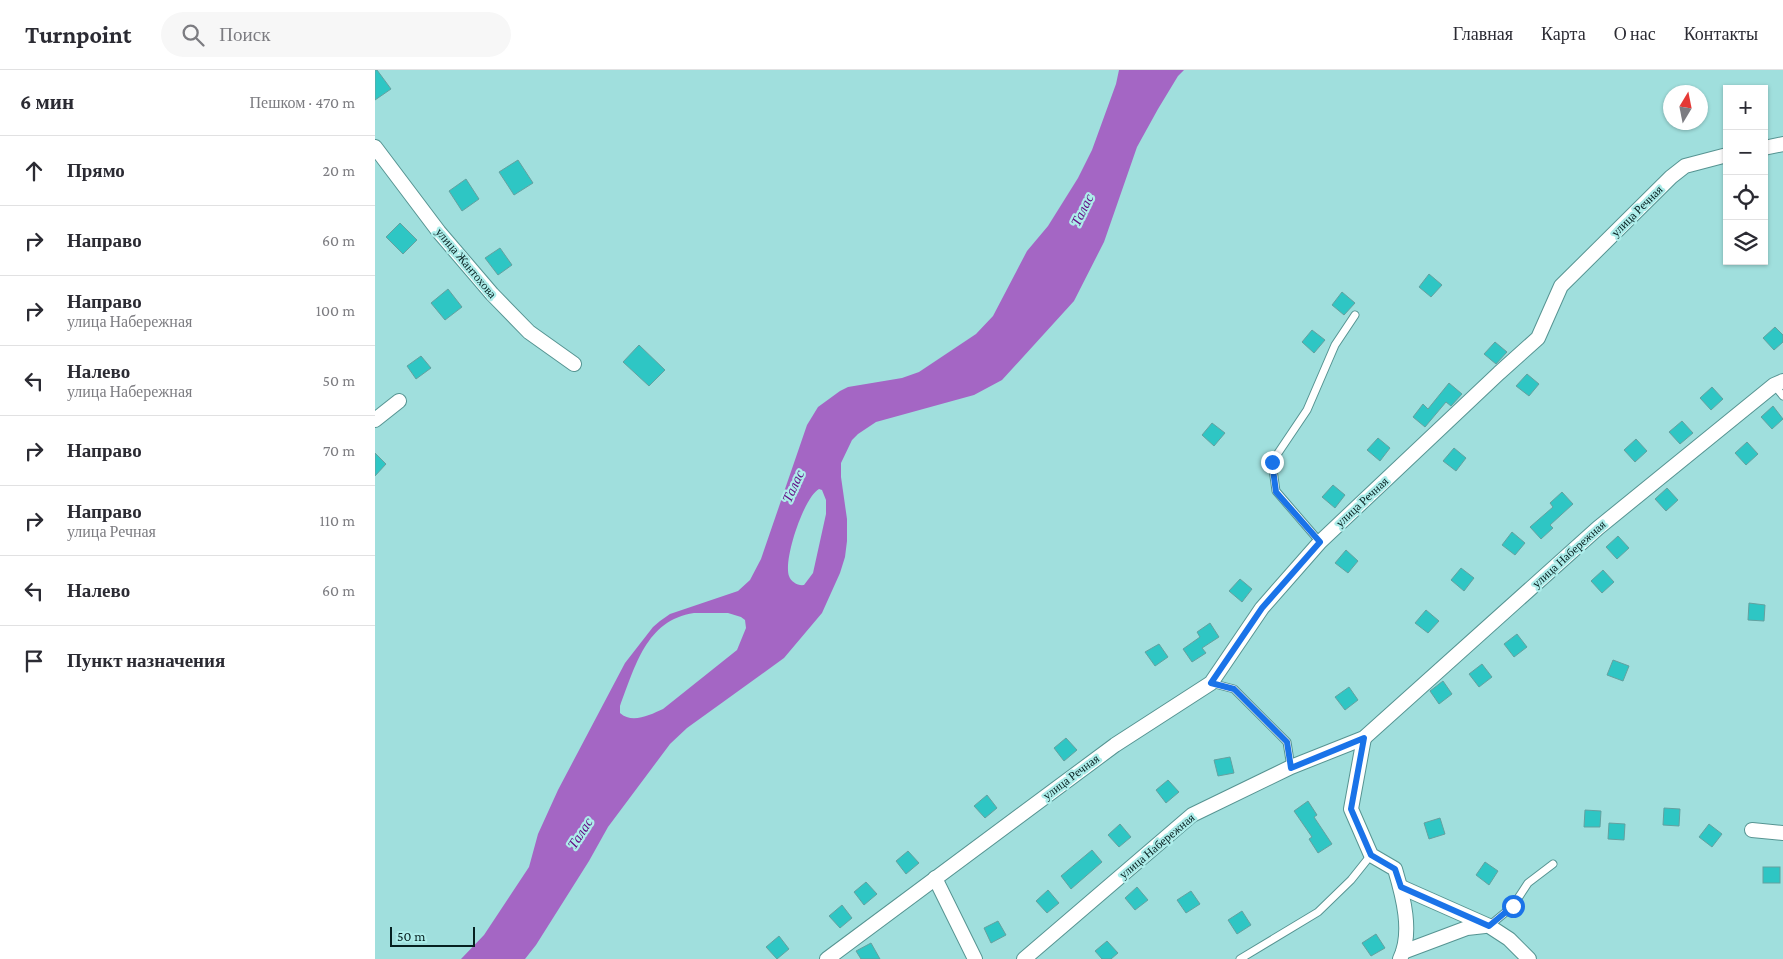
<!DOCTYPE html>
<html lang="ru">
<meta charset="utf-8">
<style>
:root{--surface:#fff;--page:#f7f7f7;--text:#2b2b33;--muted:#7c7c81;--line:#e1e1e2}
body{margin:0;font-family:"Crimson Pro",serif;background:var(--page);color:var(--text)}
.controls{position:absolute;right:15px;top:15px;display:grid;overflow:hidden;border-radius:0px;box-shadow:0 1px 4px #0004}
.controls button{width:45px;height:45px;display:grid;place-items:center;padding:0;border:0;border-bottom:1px solid var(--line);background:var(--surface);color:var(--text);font:25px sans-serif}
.compass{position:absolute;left:1288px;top:15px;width:45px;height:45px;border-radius:50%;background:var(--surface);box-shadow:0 1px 4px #0004;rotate:10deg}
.scale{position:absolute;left:15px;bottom:12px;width:85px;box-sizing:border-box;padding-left:5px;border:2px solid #062020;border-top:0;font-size:14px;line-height:18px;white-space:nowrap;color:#062020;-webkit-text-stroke:4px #adedea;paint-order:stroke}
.stop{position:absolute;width:15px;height:15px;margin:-11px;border:4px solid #1a73e8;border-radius:50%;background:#fff}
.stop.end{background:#1a73e8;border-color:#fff;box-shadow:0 1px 5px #0008}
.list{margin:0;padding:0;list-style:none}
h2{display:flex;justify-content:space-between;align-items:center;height:65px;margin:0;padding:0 20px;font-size:21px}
h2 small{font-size:16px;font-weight:400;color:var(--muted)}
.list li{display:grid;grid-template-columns:32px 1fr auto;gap:15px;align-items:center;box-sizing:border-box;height:70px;padding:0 20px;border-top:1px solid var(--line)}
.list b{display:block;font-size:19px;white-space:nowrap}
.list p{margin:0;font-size:16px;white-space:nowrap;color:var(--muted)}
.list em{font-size:16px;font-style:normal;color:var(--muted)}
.icon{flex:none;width:28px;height:28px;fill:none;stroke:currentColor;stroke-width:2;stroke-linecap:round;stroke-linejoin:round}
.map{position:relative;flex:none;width:1408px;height:889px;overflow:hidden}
header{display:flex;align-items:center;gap:30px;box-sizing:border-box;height:70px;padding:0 25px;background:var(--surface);border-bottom:1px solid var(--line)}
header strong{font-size:24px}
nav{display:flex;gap:28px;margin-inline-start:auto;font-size:18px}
.search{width:350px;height:45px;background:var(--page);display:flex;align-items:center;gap:12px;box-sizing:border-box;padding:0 18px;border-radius:28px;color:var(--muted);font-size:19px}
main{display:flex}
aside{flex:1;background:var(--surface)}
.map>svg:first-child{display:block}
</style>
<header>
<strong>Turnpoint</strong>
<div class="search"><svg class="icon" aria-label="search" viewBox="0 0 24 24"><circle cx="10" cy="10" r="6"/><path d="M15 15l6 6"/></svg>Поиск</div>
<nav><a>Главная</a><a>Карта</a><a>О нас</a><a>Контакты</a></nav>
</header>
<main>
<aside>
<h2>6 мин<small>Пешком · 470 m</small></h2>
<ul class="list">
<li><svg class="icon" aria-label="ahead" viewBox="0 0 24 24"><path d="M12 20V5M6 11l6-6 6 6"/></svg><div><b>Прямо</b></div><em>20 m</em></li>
<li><svg class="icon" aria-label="right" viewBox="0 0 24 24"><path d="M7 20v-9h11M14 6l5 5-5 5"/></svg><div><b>Направо</b></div><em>60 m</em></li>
<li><svg class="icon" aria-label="right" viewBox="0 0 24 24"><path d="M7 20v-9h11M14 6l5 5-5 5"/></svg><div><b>Направо</b><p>улица Набережная</p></div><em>100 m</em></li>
<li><svg class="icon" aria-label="left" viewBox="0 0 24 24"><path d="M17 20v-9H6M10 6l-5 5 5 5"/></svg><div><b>Налево</b><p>улица Набережная</p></div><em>50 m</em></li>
<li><svg class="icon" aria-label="right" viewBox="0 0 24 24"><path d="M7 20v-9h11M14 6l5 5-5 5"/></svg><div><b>Направо</b></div><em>70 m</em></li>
<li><svg class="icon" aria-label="right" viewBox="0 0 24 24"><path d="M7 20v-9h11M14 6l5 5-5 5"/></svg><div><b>Направо</b><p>улица Речная</p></div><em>110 m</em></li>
<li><svg class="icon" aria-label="left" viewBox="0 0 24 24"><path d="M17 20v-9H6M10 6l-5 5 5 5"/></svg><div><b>Налево</b></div><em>60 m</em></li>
<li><svg class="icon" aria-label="arrive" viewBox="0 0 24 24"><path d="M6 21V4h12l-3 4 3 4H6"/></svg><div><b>Пункт назначения</b></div></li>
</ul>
</aside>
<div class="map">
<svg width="1408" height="889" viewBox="0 0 1408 889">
<rect width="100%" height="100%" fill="#a0dfdd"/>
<path fill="#a466c4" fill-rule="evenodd" d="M744,0H809L803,6L783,39L762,77L729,172L699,231L627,310L599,325L501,352L483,364L477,370L466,393V407L472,449V471L470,487L465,503L447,543L409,588L312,658L295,674L233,757L214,791L161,875L150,889H86L109,865L154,797L163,764L183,720L250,593L278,557L285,551L295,544L363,521L375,510L386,489L432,355L443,337L465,321L473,317L527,308L544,302L601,264L618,246L652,181L673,156L703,108L717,80L741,14ZM444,419L447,420L451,430V444L438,503L429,515C423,516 416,512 414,506C408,490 429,427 444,419ZM319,543H353L366,547L370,550L371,558L362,580L288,639C275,645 257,654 245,643V636C260,597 271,550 319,543Z"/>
<g fill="#2ec6c4" stroke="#64a1a0">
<polygon points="0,0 2,0 16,19 0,30"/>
<polygon points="143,90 158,113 139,125 124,102"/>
<polygon points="91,109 104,129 87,141 74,121"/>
<polygon points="25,153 42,170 28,184 11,167"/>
<polygon points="125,178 137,195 123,205 110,188"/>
<polygon points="1054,204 1067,215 1056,227 1044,217"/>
<polygon points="73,219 87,237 70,250 56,233"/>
<polygon points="967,222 980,233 969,245 957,235"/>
<polygon points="1400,257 1408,265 1408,272 1399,280 1388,268"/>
<polygon points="937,260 950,270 939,283 927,272"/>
<polygon points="1120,272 1132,282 1121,294 1109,284"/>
<polygon points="264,275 290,300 274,316 248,292"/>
<polygon points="46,286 56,298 41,309 32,296"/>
<polygon points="1152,304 1164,314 1154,326 1141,316"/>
<polygon points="1074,313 1087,324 1076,336 1071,332 1050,357 1038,347 1048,334 1053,339"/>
<polygon points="1337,317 1348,329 1336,340 1325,328"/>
<polygon points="1398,336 1408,349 1397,359 1386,347"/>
<polygon points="1307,351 1318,363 1305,374 1294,362"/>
<polygon points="837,353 850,363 839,376 827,365"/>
<polygon points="1003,368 1015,378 1005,391 992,380"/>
<polygon points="1261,369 1272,381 1260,392 1249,380"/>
<polygon points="1372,372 1383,384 1371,395 1360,383"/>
<polygon points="1079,378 1091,388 1081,401 1068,391"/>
<polygon points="0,383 11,394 0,406"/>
<polygon points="958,415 970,425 960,438 947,427"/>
<polygon points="1292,418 1303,430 1291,441 1280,429"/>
<polygon points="1187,422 1198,434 1175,455 1178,458 1166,469 1155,457 1178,437 1175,433"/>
<polygon points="1137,462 1150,473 1140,485 1127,475"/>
<polygon points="1243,466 1254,478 1242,489 1231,477"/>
<polygon points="971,480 983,491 973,503 960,493"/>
<polygon points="1086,498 1099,508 1089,521 1076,510"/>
<polygon points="1228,500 1239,512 1227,523 1216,511"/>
<polygon points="865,509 877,519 867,532 854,521"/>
<polygon points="1374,533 1390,535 1389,551 1373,550"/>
<polygon points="1051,540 1064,551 1053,563 1040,553"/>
<polygon points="835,553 844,567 827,578 831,583 817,592 808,579 825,567 822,562"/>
<polygon points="1142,564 1152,577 1139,587 1129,574"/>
<polygon points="784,574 793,587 780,596 770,582"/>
<polygon points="1238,590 1254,596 1248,611 1232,605"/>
<polygon points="1107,594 1117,607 1104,617 1094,604"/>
<polygon points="1068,611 1077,624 1064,634 1055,621"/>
<polygon points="974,617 983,630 970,640 960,627"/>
<polygon points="691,668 702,680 689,691 679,678"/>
<polygon points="855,687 859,703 843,706 839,690"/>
<polygon points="793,710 804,722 791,733 781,720"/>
<polygon points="612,725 622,738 610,748 599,736"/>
<polygon points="933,731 942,745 939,747 957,774 943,783 934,769 937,767 919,741"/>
<polygon points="1289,738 1305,739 1304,756 1288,755"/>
<polygon points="1210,740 1226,741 1225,757 1209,757"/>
<polygon points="1065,748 1070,764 1054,769 1049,753"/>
<polygon points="1234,753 1250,754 1249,770 1233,769"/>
<polygon points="745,754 756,767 744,777 733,765"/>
<polygon points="1334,754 1347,764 1337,777 1324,767"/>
<polygon points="717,780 727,792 696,819 686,806"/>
<polygon points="533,781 544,793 531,804 521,791"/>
<polygon points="1110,792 1123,801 1114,815 1101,805"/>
<rect x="1388" y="797" width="17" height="16"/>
<polygon points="491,812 502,824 489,835 479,822"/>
<polygon points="762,817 773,830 760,840 750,828"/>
<polygon points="673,820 684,833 672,843 661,831"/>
<polygon points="816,821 825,834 811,843 802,830"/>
<polygon points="467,835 477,848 465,858 454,846"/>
<polygon points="867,841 876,855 862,864 853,850"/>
<polygon points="623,851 631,865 616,873 609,858"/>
<polygon points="1001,864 1010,878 996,886 987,873"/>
<polygon points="404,866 414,879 402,889 391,877"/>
<polygon points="732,871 743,883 736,889 727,889 720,881"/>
<polygon points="496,873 505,889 486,889 481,881"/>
</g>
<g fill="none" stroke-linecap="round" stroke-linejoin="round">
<defs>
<g id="service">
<polyline points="1399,315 1408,326"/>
<polyline points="945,472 901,421 897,392 932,340 960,275 980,245"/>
<polyline points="836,613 859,619 912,672 916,697"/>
<polyline points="1114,856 1138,836 1153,813 1178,794"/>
<polyline points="865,889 943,842 976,810 996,785"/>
</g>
<g id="minor">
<polyline points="0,77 64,162 117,224 154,262 199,294"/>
<polyline points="1389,78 1408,74"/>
<polyline points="0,350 24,331"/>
<path d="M989,668L976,739L996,785L1020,799C1028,826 1038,863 1025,889"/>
<polyline points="1377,760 1408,763"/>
<polyline points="560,808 600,889"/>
<polyline points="1026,817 1114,856 1134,869 1154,889"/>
<polyline points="1028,882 1092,858 1110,856"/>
<polyline points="452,889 740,675 836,613 887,538 945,472 1124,303 1163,268 1186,216 1296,107 1310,96 1352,85"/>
<polyline points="649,889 817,745 916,697 989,668 1223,458 1399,315 1408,311"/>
</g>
</defs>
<use href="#service" stroke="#569492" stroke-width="9"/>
<use href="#minor" stroke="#569492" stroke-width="16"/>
<use href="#service" stroke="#fff" stroke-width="7"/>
<use href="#minor" stroke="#fff" stroke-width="14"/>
</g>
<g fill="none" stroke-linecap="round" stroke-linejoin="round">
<polyline stroke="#1a73e8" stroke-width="6" points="897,392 901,422 945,472 887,538 836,613 859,619 912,672 916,698 989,668 976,739 996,785 1020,799 1026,817 1114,856 1138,836"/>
</g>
<g text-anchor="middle" stroke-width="4.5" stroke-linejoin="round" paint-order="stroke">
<g font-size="12" fill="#062020" stroke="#adedea">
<text transform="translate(1262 141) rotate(-45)" y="4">улица Речная</text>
<text transform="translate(91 193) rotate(50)" y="4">улица Жантохова</text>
<text transform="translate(987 432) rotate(-43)" y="4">улица Речная</text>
<text transform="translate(1194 484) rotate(-42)" y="4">улица Набережная</text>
<text transform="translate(696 707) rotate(-37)" y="4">улица Речная</text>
<text transform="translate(782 776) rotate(-40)" y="4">улица Набережная</text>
</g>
<g font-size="14" font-style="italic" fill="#630c84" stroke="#adedea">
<text transform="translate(707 140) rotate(-64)" y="5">Талас</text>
<text transform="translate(418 416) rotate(-65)" y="5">Талас</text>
<text transform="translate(205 763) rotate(-57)" y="5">Талас</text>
</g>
</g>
</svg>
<div class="controls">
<button>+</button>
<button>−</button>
<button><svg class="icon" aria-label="locate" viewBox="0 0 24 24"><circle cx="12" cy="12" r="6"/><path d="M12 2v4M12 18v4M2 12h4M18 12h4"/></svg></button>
<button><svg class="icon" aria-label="layers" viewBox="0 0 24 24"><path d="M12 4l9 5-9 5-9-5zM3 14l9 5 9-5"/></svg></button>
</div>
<svg class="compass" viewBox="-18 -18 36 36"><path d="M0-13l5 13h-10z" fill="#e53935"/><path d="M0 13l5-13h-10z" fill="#7c7c81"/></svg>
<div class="scale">50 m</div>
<div class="stop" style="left:1138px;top:836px"></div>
<div class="stop end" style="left:897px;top:392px"></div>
</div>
</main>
